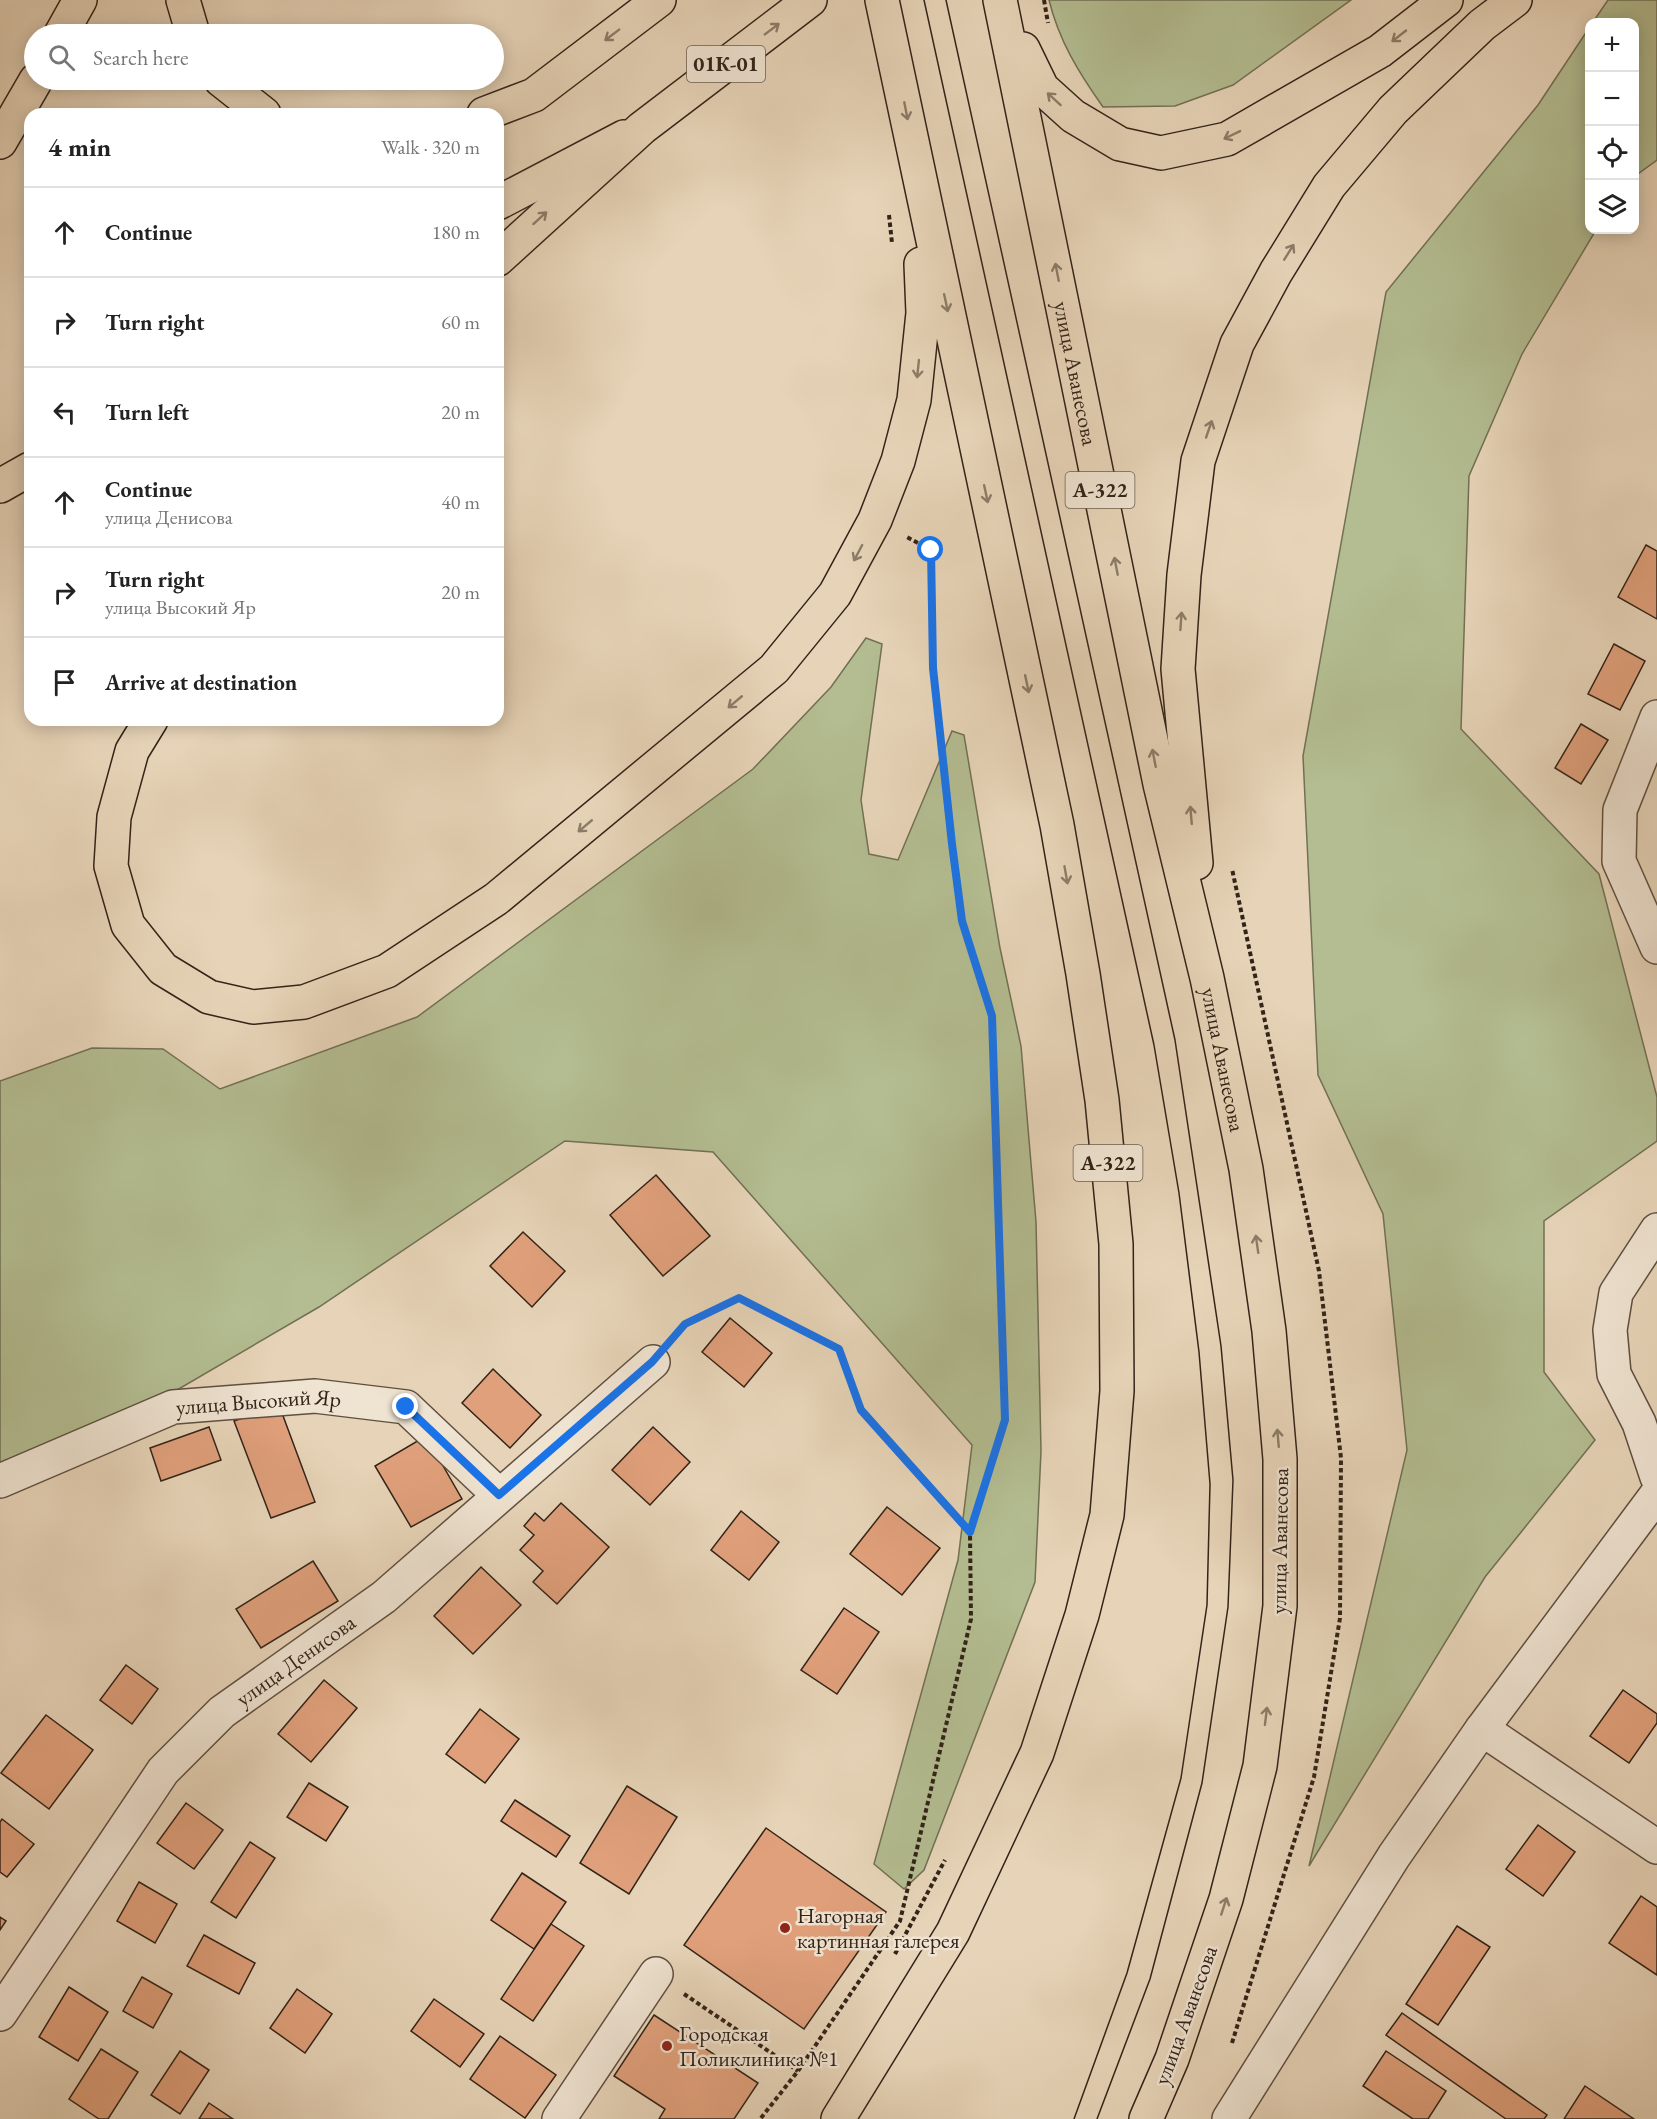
<!DOCTYPE html>
<meta charset="utf-8">
<style>
:root{--surface:#fff;--page:#f6f6f6;--text:#222;--muted:#767676;--line:#e0e0e0}
body{margin:0;font-family:"EB Garamond",serif;background:var(--page);color:var(--text)}
.controls{position:absolute;right:18px;top:18px;display:grid;overflow:hidden;border-radius:12px;box-shadow:0 3px 15px #0003}
.controls button{width:54px;height:54px;display:grid;place-items:center;padding:0;border:0;border-bottom:2px solid var(--line);background:var(--surface);color:var(--text);font:30px sans-serif}
.stop{position:absolute;width:18px;height:18px;margin:-14px;border:4px solid #1a73e8;border-radius:50%;background:#fff}
.stop.end{background:#1a73e8;border-color:#fff;box-shadow:0 2px 6px #0008}
.list{margin:0;padding:0;list-style:none}
h2{display:flex;justify-content:space-between;align-items:center;height:78px;margin:0;padding:0 24px;font-size:26px}
h2 small{font-size:20px;font-weight:400;color:var(--muted)}
.list li{display:grid;grid-template-columns:39px 1fr auto;gap:18px;align-items:center;box-sizing:border-box;height:90px;padding:0 24px;border-top:2px solid var(--line)}
.list b{display:block;font-size:22px;white-space:nowrap}
.list p{margin:0;font-size:20px;white-space:nowrap;color:var(--muted)}
.list em{font-size:20px;font-style:normal;color:var(--muted)}
.icon{flex:none;width:33px;height:33px;fill:none;stroke:currentColor;stroke-width:2;stroke-linecap:round;stroke-linejoin:round}
.map{position:relative;flex:none;width:1657px;height:2119px;overflow:hidden}
.search{position:absolute;background:var(--surface);box-shadow:0 3px 15px #0003;left:24px;top:24px;width:480px;height:66px;display:flex;align-items:center;gap:15px;box-sizing:border-box;padding:0 21px;border-radius:33px;color:var(--muted);font-size:22px}
.panel{position:absolute;background:var(--surface);box-shadow:0 3px 15px #0003;left:24px;top:108px;width:480px;height:618px;border-radius:18px}
.map>svg:first-child{display:block}
</style>
<div class="map">
<svg width="1657" height="2119" viewBox="0 0 1657 2119">
<rect width="100%" height="100%" fill="#e7d4b8"/>
<filter id="stains"><feTurbulence type="fractalNoise" baseFrequency=".00333" numOctaves="4"/><feColorMatrix values="0 0 0 0 .2 0 0 0 0 .09 0 0 0 0 .02 0 0 0 .5 -.17"/></filter>
<radialGradient id="worn" r=".72"><stop offset=".6" stop-color="#630" stop-opacity="0"/><stop offset="1" stop-color="#630" stop-opacity=".3"/></radialGradient>
<g fill="#b3bd91" stroke="#727055" stroke-width="1.5">
<path d="M1049,0H1351L1233,85L1175,106L1103,107C1079,73 1059,41 1049,0Z"/>
<polygon points="1608,0 1657,0 1657,160 1635,176 1634,22 1593,22"/>
<polygon points="1589,28 1590,230 1596,230 1522,354 1469,476 1461,729 1599,874 1657,1097 1657,1141 1544,1221 1544,1372 1595,1440 1485,1577 1309,1866 1407,1450 1383,1214 1318,1075 1303,756 1386,292 1538,105"/>
<polygon points="866,638 882,644 861,800 869,854 898,860 952,731 964,735 1000,948 1021,1046 1036,1222 1041,1451 1035,1582 924,1870 904,1889 874,1864 958,1560 972,1445 713,1152 565,1141 319,1307 177,1390 0,1468 0,1081 92,1048 163,1049 220,1089 417,1017 753,769 831,687"/>
</g>
<g fill="#e0a07b" stroke="#322319" stroke-width="1.5">
<polygon points="1646,545 1657,551 1657,619 1618,597"/>
<polygon points="1614,644 1645,661 1620,710 1588,694"/>
<polygon points="1581,724 1608,740 1581,784 1555,768"/>
<polygon points="656,1175 710,1236 663,1276 610,1215"/>
<polygon points="523,1232 565,1271 532,1307 490,1266"/>
<polygon points="730,1318 772,1353 744,1387 702,1352"/>
<polygon points="493,1369 541,1415 510,1448 462,1403"/>
<polygon points="279,1405 315,1502 271,1518 234,1421"/>
<polygon points="209,1427 221,1460 161,1481 150,1448"/>
<polygon points="653,1427 690,1462 650,1505 612,1470"/>
<polygon points="426,1436 462,1499 411,1527 375,1466"/>
<polygon points="561,1503 609,1547 557,1604 533,1582 543,1571 520,1550 534,1535 524,1526 535,1513 544,1521"/>
<polygon points="887,1507 940,1548 902,1595 850,1554"/>
<polygon points="741,1511 779,1542 749,1580 711,1550"/>
<polygon points="313,1561 338,1601 261,1648 236,1609"/>
<polygon points="481,1567 521,1605 473,1654 434,1616"/>
<polygon points="844,1608 879,1632 837,1694 801,1670"/>
<polygon points="126,1665 158,1689 132,1724 100,1700"/>
<polygon points="324,1680 357,1708 311,1762 278,1734"/>
<polygon points="1623,1690 1657,1714 1657,1723 1629,1763 1590,1736"/>
<polygon points="480,1709 519,1739 485,1783 446,1754"/>
<polygon points="46,1715 93,1750 49,1809 1,1773"/>
<polygon points="309,1783 348,1807 326,1841 287,1817"/>
<polygon points="627,1786 677,1817 629,1894 580,1863"/>
<polygon points="515,1800 570,1836 556,1857 501,1821"/>
<polygon points="186,1803 223,1830 194,1869 157,1843"/>
<polygon points="2,1819 34,1844 7,1877 0,1872 0,1822"/>
<polygon points="1538,1825 1575,1852 1543,1896 1506,1869"/>
<polygon points="766,1828 886,1912 804,2029 684,1945"/>
<polygon points="250,1842 275,1858 236,1918 211,1902"/>
<polygon points="522,1873 566,1902 534,1949 491,1920"/>
<polygon points="139,1882 177,1904 155,1943 117,1921"/>
<polygon points="1641,1896 1657,1907 1657,1975 1609,1943"/>
<polygon points="0,1917 6,1921 0,1930"/>
<polygon points="551,1924 584,1946 533,2021 501,1999"/>
<polygon points="1457,1926 1490,1947 1438,2025 1406,2004"/>
<polygon points="204,1935 255,1963 239,1994 187,1966"/>
<polygon points="142,1977 172,1994 153,2028 123,2011"/>
<polygon points="69,1987 108,2012 78,2061 39,2037"/>
<polygon points="297,1989 332,2014 305,2053 270,2028"/>
<polygon points="434,1999 484,2034 460,2067 411,2031"/>
<polygon points="1402,2013 1547,2115 1544,2119 1506,2119 1386,2035"/>
<polygon points="654,2015 758,2083 734,2119 659,2119 665,2109 614,2076"/>
<polygon points="500,2036 556,2075 525,2118 470,2079"/>
<polygon points="101,2049 138,2072 108,2119 99,2119 69,2099"/>
<polygon points="180,2051 209,2070 180,2114 151,2095"/>
<polygon points="1386,2051 1446,2091 1428,2119 1413,2119 1363,2086"/>
<polygon points="1585,2086 1634,2119 1564,2119"/>
<polygon points="209,2103 233,2119 199,2119"/>
</g>
<g fill="none" stroke-linecap="round" stroke-linejoin="round">
<defs>
<g id="minor">
<polyline points="1657,717 1620,810 1619,861 1657,947"/>
<polyline points="1657,1230 1616,1293 1610,1330 1614,1374 1639,1423 1657,1477"/>
<path id="s1" d="M0,1481L173,1407L315,1396L406,1407L499,1495"/>
<polyline points="1482,1729 1657,1847"/>
<path id="s2" d="M0,2014L163,1771L222,1712L384,1597L653,1362"/>
<polyline points="559,2119 656,1974"/>
<polyline points="1229,2119 1394,1856 1482,1729 1657,1494"/>
</g>
<g id="major">
<polyline points="61,34 80,0"/>
<polyline points="0,142 36,80"/>
<polyline points="498,203 624,137"/>
<polyline points="0,486 30,469"/>
</g>
<g id="highway">
<polyline points="183,0 193,34"/>
<path id="s3" d="M1000,0L1160,784L1207,978L1246,1169L1269,1331L1280,1459V1606L1260,1766L1226,1899L1172,2059L1146,2119"/>
<polyline points="1023,49 1042,88 1073,116 1120,144 1161,153 1227,139 1380,51 1446,0"/>
<polyline points="221,80 264,114"/>
<polyline points="484,114 534,95 659,0"/>
<polyline points="498,259 642,128 810,0"/>
<polyline points="151,720 132,751 114,817 111,866 128,925 163,969 209,997 253,1007 304,1002 387,971 496,899 774,669 835,594 875,520 898,461 914,400 923,313 921,264"/>
<polyline points="1196,863 1178,669 1184,575 1198,461 1237,344 1276,272 1329,186 1393,110 1482,25 1515,0"/>
<polyline points="838,2119 953,1932 1037,1753 1082,1615 1107,1515 1117,1391 1116,1244 1102,1100 1083,974 1057,825 882,0"/>
</g>
</defs>
<use href="#minor" stroke="#5f4f41" stroke-width="36"/>
<use href="#major" stroke="#322319" stroke-width="36"/>
<use href="#highway" stroke="#322319" stroke-width="36"/>
<g stroke="#322319" stroke-width="4" stroke-dasharray="4.5 3" stroke-linecap="butt">
<polyline points="1044,0 1048,23"/>
<polyline points="889,215 892,243"/>
<polyline points="675,1336 685,1324 739,1298 839,1349 861,1410 970,1532 1005,1420 992,1016 962,921 952,844 933,668 931,550 905,536"/>
<polyline points="895,1954 945,1860"/>
<polyline points="684,1994 798,2071"/>
<polyline points="1232,2043 1314,1777 1340,1618 1341,1458 1319,1271 1232,869"/>
<polyline points="761,2118 798,2071 900,1921 971,1619 970,1532"/>
</g>
<use href="#minor" stroke="#efe3d1" stroke-width="33"/>
<use href="#major" stroke="#e7d4b8" stroke-width="33"/>
<use href="#highway" stroke="#e7d4b8" stroke-width="33"/>
<g stroke="#322319" stroke-width="1.5">
<polyline points="924,0 1154,1045 1179,1193 1199,1352 1210,1484 1207,1605 1181,1778 1127,1973 1074,2119"/>
<polyline points="946,0 1175,1040 1221,1346 1233,1480 1228,1607 1202,1783 1150,1979 1097,2119"/>
</g>
</g>
<defs><path id="oneway-shaft" d="M-6 0H5M1.5-3L5.5 0L1.5 3" fill="none" stroke-width="1.6" stroke-linecap="round" stroke-linejoin="round" transform="scale(1.5)"/></defs>
<g stroke="#8c7c68">
<use href="#oneway-shaft" transform="translate(772 29) rotate(-37)"/>
<use href="#oneway-shaft" transform="translate(612 35) rotate(143)"/>
<use href="#oneway-shaft" transform="translate(1399 36) rotate(142)"/>
<use href="#oneway-shaft" transform="translate(1054 99) rotate(-138)"/>
<use href="#oneway-shaft" transform="translate(906 111) rotate(79)"/>
<use href="#oneway-shaft" transform="translate(1232 135) rotate(154)"/>
<use href="#oneway-shaft" transform="translate(540 218) rotate(-42)"/>
<use href="#oneway-shaft" transform="translate(1289 252) rotate(-58)"/>
<use href="#oneway-shaft" transform="translate(1057 272) rotate(-101)"/>
<use href="#oneway-shaft" transform="translate(946 303) rotate(78)"/>
<use href="#oneway-shaft" transform="translate(918 369) rotate(96)"/>
<use href="#oneway-shaft" transform="translate(1209 429) rotate(-71)"/>
<use href="#oneway-shaft" transform="translate(986 494) rotate(78)"/>
<use href="#oneway-shaft" transform="translate(858 553) rotate(118)"/>
<use href="#oneway-shaft" transform="translate(1116 566) rotate(-101)"/>
<use href="#oneway-shaft" transform="translate(1181 621) rotate(-86)"/>
<use href="#oneway-shaft" transform="translate(1027 684) rotate(78)"/>
<use href="#oneway-shaft" transform="translate(735 702) rotate(140)"/>
<use href="#oneway-shaft" transform="translate(1154 758) rotate(-101)"/>
<use href="#oneway-shaft" transform="translate(1191 815) rotate(-95)"/>
<use href="#oneway-shaft" transform="translate(585 826) rotate(140)"/>
<use href="#oneway-shaft" transform="translate(1066 875) rotate(80)"/>
<use href="#oneway-shaft" transform="translate(1257 1244) rotate(-98)"/>
<use href="#oneway-shaft" transform="translate(1278 1438) rotate(-95)"/>
<use href="#oneway-shaft" transform="translate(1266 1716) rotate(-83)"/>
<use href="#oneway-shaft" transform="translate(1224 1906) rotate(-72)"/>
</g>
<g fill="none" stroke-linecap="round" stroke-linejoin="round">
<polyline stroke="#1a73e8" stroke-width="8" points="406,1407 499,1495 652,1362 685,1324 739,1298 839,1349 861,1410 970,1532 1005,1420 992,1016 962,921 952,844 933,668 931,550"/>
</g>
<g fill="#8f2418" stroke="#efe3d1" stroke-width="2">
<circle cx="785" cy="1928" r="6"/>
<circle cx="667" cy="2046" r="6"/>
</g>
<g text-anchor="middle" stroke-width="5" stroke-linejoin="round" paint-order="stroke">
<g fill="#efe3d1" stroke="#6b5d50" stroke-width="1.5">
<rect x="687" y="46" width="78" height="36" rx="4.5"/>
<rect x="1065.5" y="472" width="69" height="36" rx="4.5"/>
<rect x="1073.5" y="1145" width="69" height="36" rx="4.5"/>
</g>
<g font-size="21" font-weight="bold" fill="#322319">
<text x="726" y="71">01К-01</text>
<text x="1100" y="497">А-322</text>
<text x="1108" y="1170">А-322</text>
</g>
<g font-size="22" fill="#322319" stroke="#efe3d1">
<text dy="8" stroke="none"><textPath href="#s3" startOffset="381">улица Аванесова</textPath></text>
<text dy="8" stroke="none"><textPath href="#s3" startOffset="1083">улица Аванесова</textPath></text>
<text dy="8" stroke="none"><textPath href="#s1" startOffset="274">улица Высокий Яр</textPath></text>
<text transform="translate(1279 1541) rotate(-89)" y="8">улица Аванесова</text>
<text dy="8" stroke="none"><textPath href="#s2" startOffset="466">улица Денисова</textPath></text>
<text transform="translate(1185 2015) rotate(-70)" y="8">улица Аванесова</text>
</g>
<g font-size="22" fill="#322319" stroke="#efe3d1" text-anchor="start">
<text x="797" y="1923">Нагорная<tspan x="797" dy="25">картинная галерея</tspan></text>
<text x="679" y="2041">Городская<tspan x="679" dy="25">Поликлиника №1</tspan></text>
</g>
</g>
<rect width="100%" height="100%" filter="url(#stains)"/>
<rect width="100%" height="100%" fill="url(#worn)"/>
</svg>
<div class="controls">
<button>+</button>
<button>−</button>
<button><svg class="icon" aria-label="locate" viewBox="0 0 24 24"><circle cx="12" cy="12" r="6"/><path d="M12 2v4M12 18v4M2 12h4M18 12h4"/></svg></button>
<button><svg class="icon" aria-label="layers" viewBox="0 0 24 24"><path d="M12 4l9 5-9 5-9-5zM3 14l9 5 9-5"/></svg></button>
</div>
<div class="stop" style="left:931px;top:550px"></div>
<div class="stop end" style="left:406px;top:1407px"></div>
<div class="search"><svg class="icon" aria-label="search" viewBox="0 0 24 24"><circle cx="10" cy="10" r="6"/><path d="M15 15l6 6"/></svg>Search here</div>
<section class="panel">
<h2>4 min<small>Walk · 320 m</small></h2>
<ul class="list">
<li><svg class="icon" aria-label="ahead" viewBox="0 0 24 24"><path d="M12 20V5M6 11l6-6 6 6"/></svg><div><b>Continue</b></div><em>180 m</em></li>
<li><svg class="icon" aria-label="right" viewBox="0 0 24 24"><path d="M7 20v-9h11M14 6l5 5-5 5"/></svg><div><b>Turn right</b></div><em>60 m</em></li>
<li><svg class="icon" aria-label="left" viewBox="0 0 24 24"><path d="M17 20v-9H6M10 6l-5 5 5 5"/></svg><div><b>Turn left</b></div><em>20 m</em></li>
<li><svg class="icon" aria-label="ahead" viewBox="0 0 24 24"><path d="M12 20V5M6 11l6-6 6 6"/></svg><div><b>Continue</b><p>улица Денисова</p></div><em>40 m</em></li>
<li><svg class="icon" aria-label="right" viewBox="0 0 24 24"><path d="M7 20v-9h11M14 6l5 5-5 5"/></svg><div><b>Turn right</b><p>улица Высокий Яр</p></div><em>20 m</em></li>
<li><svg class="icon" aria-label="arrive" viewBox="0 0 24 24"><path d="M6 21V4h12l-3 4 3 4H6"/></svg><div><b>Arrive at destination</b></div></li>
</ul>
</section>
</div>
